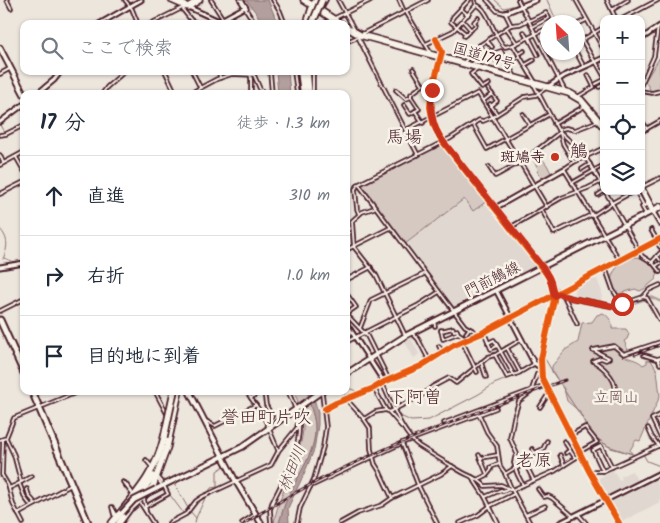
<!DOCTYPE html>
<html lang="ja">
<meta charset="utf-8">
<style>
:root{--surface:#fff;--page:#f2f2f3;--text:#1f2937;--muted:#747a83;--line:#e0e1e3}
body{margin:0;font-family:Kalam,"Klee One",sans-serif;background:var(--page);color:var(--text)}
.controls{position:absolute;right:15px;top:15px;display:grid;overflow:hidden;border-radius:10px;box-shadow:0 1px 4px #0004}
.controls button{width:45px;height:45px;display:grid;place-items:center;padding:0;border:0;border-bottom:1px solid var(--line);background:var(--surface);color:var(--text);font:25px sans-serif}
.compass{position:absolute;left:540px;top:15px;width:45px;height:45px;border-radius:50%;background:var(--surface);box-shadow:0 1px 4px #0004;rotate:335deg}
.stop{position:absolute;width:15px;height:15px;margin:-11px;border:4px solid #c8321e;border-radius:50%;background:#fff}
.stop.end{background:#c8321e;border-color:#fff;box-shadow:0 1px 5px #0008}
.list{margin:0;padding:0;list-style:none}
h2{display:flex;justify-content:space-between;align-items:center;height:65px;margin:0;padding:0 20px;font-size:21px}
h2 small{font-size:16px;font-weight:400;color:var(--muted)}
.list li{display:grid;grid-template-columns:32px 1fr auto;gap:15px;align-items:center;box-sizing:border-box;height:80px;padding:0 20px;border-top:1px solid var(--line)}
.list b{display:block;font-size:19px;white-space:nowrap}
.list em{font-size:16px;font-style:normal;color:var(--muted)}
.icon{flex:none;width:28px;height:28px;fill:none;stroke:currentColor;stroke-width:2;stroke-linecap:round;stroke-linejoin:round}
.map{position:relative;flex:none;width:660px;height:523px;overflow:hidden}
.search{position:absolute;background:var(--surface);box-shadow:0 1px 4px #0004;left:20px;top:20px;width:330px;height:55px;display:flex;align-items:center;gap:12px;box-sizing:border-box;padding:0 18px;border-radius:10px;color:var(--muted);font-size:19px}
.panel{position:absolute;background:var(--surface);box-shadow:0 1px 4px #0004;left:20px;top:90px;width:330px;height:305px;border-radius:10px}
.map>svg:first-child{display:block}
</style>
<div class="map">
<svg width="660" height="523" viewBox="0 0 660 523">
<rect width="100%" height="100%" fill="#ece6dd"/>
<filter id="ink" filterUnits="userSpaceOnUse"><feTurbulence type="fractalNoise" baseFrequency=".02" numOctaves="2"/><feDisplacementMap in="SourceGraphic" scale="10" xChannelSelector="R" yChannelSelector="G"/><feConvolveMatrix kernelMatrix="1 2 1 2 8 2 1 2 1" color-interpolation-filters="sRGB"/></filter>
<g filter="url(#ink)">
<g fill="#e0d7d0">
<polygon points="464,199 487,201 537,264 537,267 454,309 405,244"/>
<polygon points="591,275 593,280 597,279 602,292 601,303 578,299 572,286 584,279 588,283 590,282 588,277"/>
<polygon points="412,334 416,337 412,340 419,354 414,358 405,342 402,342 402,340"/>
<polygon points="613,470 619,480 622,479 621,476 632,471 638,482 608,498 606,497 596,480"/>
<polygon points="654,477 660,489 660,502 621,522 610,504 610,501"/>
</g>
<g fill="#d5c9c2" stroke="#907476">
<polygon points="660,57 660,89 651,91 645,81"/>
<polygon points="443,144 487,201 473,211 464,199 405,244 361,186"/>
<polygon points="537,152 547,165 551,173 554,172 554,174 543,180 537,171 539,170 531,156"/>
<path d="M638,257L652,263L658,272L656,279L644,289L640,291L635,289L618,294C601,278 620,259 638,257Z"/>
<path d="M603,313C609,316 613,323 612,329H626L629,334L627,339L624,341L628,350L623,351L622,355C629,359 637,359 643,365L647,363V360H651L657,370L660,396L640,441L636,440L630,450L632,454L608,446L590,433L579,411L567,401L564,389L552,372V366L565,350L578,342L582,323L592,322L597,315Z"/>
<path d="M293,391H308C308,403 314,413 315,425C317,451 298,475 288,497C284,505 282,514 279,523H274C279,488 312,443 301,409C299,403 296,397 293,391Z"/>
</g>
<g fill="#b39f9d" stroke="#896c6f">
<polygon points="246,0 268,0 278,24 262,24 257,14"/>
<polygon points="276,71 288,71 290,94 278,94"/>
<path d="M308,391H312L318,413V425L314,450L304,474L288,508L289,523H279C282,514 284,505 288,497C298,474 317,452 315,425C314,413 308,403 308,391Z"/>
</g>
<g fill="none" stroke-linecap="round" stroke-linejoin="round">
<g stroke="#896c6f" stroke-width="1">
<polyline points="122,0 131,10 135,21 131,24"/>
<polyline points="495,0 504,8 520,4"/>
<polyline points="547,0 557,22"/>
<polyline points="114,82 120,77"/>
<polyline points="146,94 149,92 155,94"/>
<polyline points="0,125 4,132 6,132 24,123"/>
<polyline points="559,134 562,143"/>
<path d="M0,229C9,239 8,247 3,259"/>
<polyline points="4,258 17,263"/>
<polyline points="543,359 545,359 557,379"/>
<polyline points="346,387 356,391 370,389"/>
<polyline points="562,387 583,419 586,426"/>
<polyline points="376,388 389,410"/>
<polyline points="342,391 364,416 370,427 373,455"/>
<polyline points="398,415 411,421 429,420 479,394 494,384 519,374"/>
<polyline points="594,437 611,448 636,455"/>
<polyline points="640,455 643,454 647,461 660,466"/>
<polyline points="174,483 189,510"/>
<polyline points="166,487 169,493"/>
<polyline points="207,494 211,488 217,487 217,471 226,465"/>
<polyline points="170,495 184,514"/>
<polyline points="190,511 196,518 195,523"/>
<polyline points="145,512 151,521"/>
<polyline points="196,518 206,496"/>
</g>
<g stroke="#b39f9d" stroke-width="3">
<polyline points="554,286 561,293 565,295"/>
<polyline points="620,307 651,297 660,301"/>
</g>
<defs>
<g id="minor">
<polyline points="7,0 11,8"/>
<polyline points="125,0 132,9 138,24"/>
<polyline points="211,0 223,19"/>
<polyline points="240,0 255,24"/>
<polyline points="242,0 247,8"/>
<polyline points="273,0 280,11 285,24"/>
<polyline points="338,0 354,29"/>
<polyline points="399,0 404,11"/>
<polyline points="487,0 497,11 505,13 511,25"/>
<polyline points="518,0 564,89"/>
<polyline points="576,0 604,50"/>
<polyline points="607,0 616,19"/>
<path d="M476,5C488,6 495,40 505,47L513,45L535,82"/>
<polyline points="185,8 183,10 191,20 198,24"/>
<polyline points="321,9 326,0"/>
<polyline points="461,9 468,15"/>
<polyline points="612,10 628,0"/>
<polyline points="406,12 430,52"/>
<polyline points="228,17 231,24"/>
<polyline points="335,18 371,0"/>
<polyline points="622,19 658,0"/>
<polyline points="463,21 471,30"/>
<polyline points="529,21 546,13 549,18 532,27"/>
<polyline points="556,22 557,22"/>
<polyline points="150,24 184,7"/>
<polyline points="323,24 331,20"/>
<polyline points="578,24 586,20"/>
<polyline points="507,29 516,42"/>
<polyline points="524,32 527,38"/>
<polyline points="362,34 428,0"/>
<polyline points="466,34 451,22 453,17 469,0"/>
<polyline points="535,34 548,28"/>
<polyline points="464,36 476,25 474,22 478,18"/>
<polyline points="358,37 418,155"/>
<polyline points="529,38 538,55"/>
<polyline points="436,39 442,51 441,55"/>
<polyline points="487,41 492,47"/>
<polyline points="346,42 358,37"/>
<polyline points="426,44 453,31 476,5 475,0"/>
<polyline points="480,45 484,51 491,52 496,60 504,56"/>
<polyline points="513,45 536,34"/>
<polyline points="576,52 584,67"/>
<polyline points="492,54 501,51 514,75"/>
<polyline points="519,54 524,51"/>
<polyline points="515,59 520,56"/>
<polyline points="465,61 480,45 511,25 520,24 528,20"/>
<polyline points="595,62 582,40 604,27"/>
<polyline points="596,62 604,76"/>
<polyline points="472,64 480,59"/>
<polyline points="525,65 534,60"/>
<polyline points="478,69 471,74 482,88 489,84"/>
<polyline points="165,71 176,94"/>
<polyline points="192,71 200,87"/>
<polyline points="219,71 220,78"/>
<polyline points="250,71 251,79 251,94"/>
<polyline points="270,71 272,94"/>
<polyline points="294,71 297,94"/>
<polyline points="299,71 302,94"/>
<polyline points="313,71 313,94"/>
<polyline points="0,74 11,68"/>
<polyline points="596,84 604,80"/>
<polyline points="534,85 558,130 583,153 604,188"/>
<polyline points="641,85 654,56 658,27"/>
<polyline points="599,87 604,85"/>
<polyline points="488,89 497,101 491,106"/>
<polyline points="396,90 406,99 411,97"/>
<polyline points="641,91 652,93 660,91"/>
<polyline points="102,94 107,87 125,71"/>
<polyline points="189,94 217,79 232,74 254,75 260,89 265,94"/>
<polyline points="579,96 594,87 588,75"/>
<polyline points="411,97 411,94 423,85 413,69"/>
<polyline points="483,101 492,94"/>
<polyline points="490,104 497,114"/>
<polyline points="404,105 410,114 419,109 411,97"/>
<polyline points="415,111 423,123"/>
<polyline points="523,114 530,125"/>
<polyline points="641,119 647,129"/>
<polyline points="473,124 487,149 548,115"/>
<polyline points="554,124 585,106"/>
<polyline points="406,130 478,93 547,207"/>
<polyline points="558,130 566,128 575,130 598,121"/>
<polyline points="641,132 660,121"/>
<polyline points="560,133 563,144 574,162"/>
<polyline points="0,135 6,134 24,125"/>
<polyline points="604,148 574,162 564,169 619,259"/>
<polyline points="568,152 576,146"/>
<polyline points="0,155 3,162"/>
<polyline points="16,157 24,171"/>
<polyline points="0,165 24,152"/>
<polyline points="489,167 495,176 499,174 527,158 560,132"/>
<polyline points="582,169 590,164"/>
<polyline points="572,183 604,165"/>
<polyline points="359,185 465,326 474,331 477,335"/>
<polyline points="642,187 660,178"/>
<polyline points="605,191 642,256 653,263 660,272"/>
<polyline points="636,191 644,206"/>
<polyline points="0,194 24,182"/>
<polyline points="598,195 604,191"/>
<polyline points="542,210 554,233 591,215"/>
<polyline points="359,214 357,209 355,189 359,184 451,138 479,120 483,121 493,117 524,97 536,95 546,88"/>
<polyline points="646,214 642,207 648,204"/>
<polyline points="592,216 612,203 634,191"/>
<polyline points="511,227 561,198 588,188 600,182"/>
<polyline points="651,230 657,240"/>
<polyline points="656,241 660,247"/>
<polyline points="354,247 376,275 405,335"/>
<polyline points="354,247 352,221 362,212 374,208"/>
<polyline points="346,250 390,228"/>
<polyline points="657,256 660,260"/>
<polyline points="652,262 660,253"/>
<polyline points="656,266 660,263"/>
<polyline points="605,267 613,290 622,304"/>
<polyline points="346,280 371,267"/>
<polyline points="346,293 356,307 346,314"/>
<polyline points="559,294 571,298 622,308 622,304 643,297 649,290 660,285"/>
<polyline points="564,296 577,324"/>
<polyline points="643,297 647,298 660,321"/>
<polyline points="0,311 24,299"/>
<polyline points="346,314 367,336 389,380"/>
<polyline points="434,321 435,326"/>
<polyline points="360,328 371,300 424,274"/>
<polyline points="441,330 443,339 458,333"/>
<polyline points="441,331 453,328 454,331 457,330 458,333 467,339"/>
<polyline points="484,332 491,349 497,346"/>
<polyline points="412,333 418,339 429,360"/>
<polyline points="466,333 469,329"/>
<polyline points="462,341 477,372"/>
<polyline points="346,342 417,306 439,292"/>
<polyline points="488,343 494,340 514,375"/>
<polyline points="439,346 442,352"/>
<polyline points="507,348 520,372"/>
<polyline points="495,355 507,377 519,373 534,364"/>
<polyline points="644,355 657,359 660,358"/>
<polyline points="658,359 660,364"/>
<polyline points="481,362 486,377"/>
<path d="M382,383C392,403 401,433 419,446C433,455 448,464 462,472C471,477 478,478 485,486L501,485L512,490L530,523"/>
<polyline points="374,388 386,410"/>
<polyline points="155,391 167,414"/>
<polyline points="246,391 264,417 278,450"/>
<polyline points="264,391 266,405 272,416 265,419"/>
<polyline points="288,391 299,417"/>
<path d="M613,391L615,389C616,378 601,365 593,361L601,358L606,360L609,358L593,350L614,346L624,354L660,342"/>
<polyline points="251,398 260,391"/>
<polyline points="346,399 364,419 370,428 371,449 375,464 380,472 392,498"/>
<polyline points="540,407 549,393"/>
<polyline points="325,409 336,403 374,388 384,382 421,366 454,345 482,333 660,239"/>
<polyline points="389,412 402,427"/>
<polyline points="479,414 487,432 497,446 500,466 505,473"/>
<polyline points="660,415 652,419 660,436"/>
<polyline points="364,419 375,412 386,410 389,412 424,394 432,387 449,378 456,383 488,357 495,355 522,339"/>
<polyline points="206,421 215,426 256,405"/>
<polyline points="444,423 545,385"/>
<polyline points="648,428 652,437 659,446"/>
<polyline points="571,435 585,427 597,442 579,452"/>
<polyline points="6,438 14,455 21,482"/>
<polyline points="0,440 6,438 14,418 80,391"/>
<polyline points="3,440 2,475 8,485 13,504 23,523"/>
<polyline points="564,441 575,458"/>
<polyline points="402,443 418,485 437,523"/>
<polyline points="532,449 536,454"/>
<polyline points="566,453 570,450"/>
<polyline points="479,455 487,474"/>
<polyline points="560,455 564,465"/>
<polyline points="481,458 498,455"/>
<polyline points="146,460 151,466"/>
<polyline points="514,463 543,449 547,441"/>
<polyline points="516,469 525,463 533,479"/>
<polyline points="591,471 603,471 660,445"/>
<polyline points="603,471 593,450 601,446 612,467"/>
<polyline points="157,476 162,482"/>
<polyline points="472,477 485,497 498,523"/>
<polyline points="157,479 161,484"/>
<polyline points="479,479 487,475 491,470 491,467 499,464"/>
<polyline points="123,482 133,495"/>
<polyline points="125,483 132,492"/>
<polyline points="20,485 25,498 31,506"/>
<path d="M523,485C518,476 510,463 517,454L510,438L514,417L519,401L531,392L537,374L541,373"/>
<polyline points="311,486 402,443 496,408"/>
<path d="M9,488C18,485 24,480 32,476"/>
<polyline points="27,489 29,496 36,504"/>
<polyline points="538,489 544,497 548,496 552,498 574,517"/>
<polyline points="512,490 555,471 580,455"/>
<polyline points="512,490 505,474 515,468"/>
<polyline points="485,497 501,490 503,491 507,489"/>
<polyline points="144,499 146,511"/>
<polyline points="141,504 153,523"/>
<polyline points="145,507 168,494 164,486"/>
<polyline points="18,514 71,485"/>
<polyline points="114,515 112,507 117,516"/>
<polyline points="526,515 545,506"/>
<polyline points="579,515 586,523"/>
<polyline points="169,523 186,514 196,501 202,497 271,465 279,450 297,428 299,417"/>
<polyline points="242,523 254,515"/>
<path d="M271,523L270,510L272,503C284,478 301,451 299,422"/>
<polyline points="297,523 300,508 314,479 323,447 326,427 322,393"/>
<polyline points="340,523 358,513 382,505 392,498 441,474 452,466"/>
<polyline points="460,523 478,515 490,506 514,494"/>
</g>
<g id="tertiary">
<polyline points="188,7 219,21 245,7"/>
<polyline points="505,13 536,0"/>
<polyline points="99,24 141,0"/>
<polyline points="641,39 660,26"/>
<path d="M441,57C434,89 422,112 443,142L549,277L554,294V300L541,359L542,378L589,471L619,523"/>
<polyline points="549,86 564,76 604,58"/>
<polyline points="37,94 54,80 61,71"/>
<polyline points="0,122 24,104"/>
<polyline points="495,208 564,169"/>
<polyline points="653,212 660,224"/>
<polyline points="0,267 24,263"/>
<polyline points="496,290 534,363 540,367"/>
<polyline points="346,323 384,382"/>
<polyline points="560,523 660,473"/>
</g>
<g id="secondary">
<polyline points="0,48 24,94"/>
<polyline points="346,374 405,336 653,211"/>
<polyline points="189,391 234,478 261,523"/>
<polyline points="156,489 242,447 322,391"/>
</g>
<g id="primary">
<polyline points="0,320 24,373"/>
<polyline points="32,391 88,523"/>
</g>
<g id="trunk">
<polyline points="172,0 188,7 199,0"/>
<polyline points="304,0 341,24"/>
<polyline points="307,24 313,5 317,0"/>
<polyline points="346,27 360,35 375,39 569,93 581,100 604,127"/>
<polyline points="302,71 305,94"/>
<polyline points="307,71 309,94"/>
<polyline points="641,188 653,211 660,207"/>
<polyline points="132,507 144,496 153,486 167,447 179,391"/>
<path d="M112,523C135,495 155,475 164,438"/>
<polyline points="119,523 153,476"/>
</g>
</defs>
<use href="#minor" stroke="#4a1f2b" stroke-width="5.5"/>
<use href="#tertiary" stroke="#4a1f2b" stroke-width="7"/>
<use href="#secondary" stroke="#4a1f2b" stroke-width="8"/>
<use href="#primary" stroke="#4a1f2b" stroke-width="9"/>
<use href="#trunk" stroke="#4a1f2b" stroke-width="9"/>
<use href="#minor" stroke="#f7f3e8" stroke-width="2"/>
<use href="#tertiary" stroke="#f7f3e8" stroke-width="3"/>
<use href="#secondary" stroke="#f7f3e8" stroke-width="4"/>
<use href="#primary" stroke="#f7f3e8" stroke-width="5"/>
<use href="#trunk" stroke="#f7f3e8" stroke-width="5.5"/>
<defs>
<g id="rail">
<polyline points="635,354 660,345"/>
<path d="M245,523C345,458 454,421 565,380"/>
</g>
</defs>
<use href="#rail" stroke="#4a1f2b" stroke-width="3"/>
<use href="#rail" stroke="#f7f3e8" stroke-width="1" stroke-dasharray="4" stroke-linecap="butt"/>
<defs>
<polyline id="secondary-bridge" points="122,513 134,500 156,489"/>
<g id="trunk-bridge">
<polyline points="312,24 322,0"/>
<polyline points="164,438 174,391"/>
</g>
</defs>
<use href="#secondary-bridge" stroke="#4a1f2b" stroke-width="8" stroke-linecap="butt"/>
<use href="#trunk-bridge" stroke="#4a1f2b" stroke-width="9" stroke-linecap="butt"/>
<use href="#secondary-bridge" stroke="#f7f3e8" stroke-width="4"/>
<use href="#trunk-bridge" stroke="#f7f3e8" stroke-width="5.5"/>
<defs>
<g id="cycleway">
<polyline points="436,39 442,52 432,90 430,107 434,126 443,142 549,277 554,294 554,300 541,359 542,378 589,471 619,523"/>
<polyline points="325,409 336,403 374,388 384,382 421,366 454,345 482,333 660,239"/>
</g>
</defs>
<use href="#cycleway" stroke="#f7f3e8" stroke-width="9"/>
<use href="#cycleway" stroke="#e8590c" stroke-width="6"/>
</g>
</g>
<g fill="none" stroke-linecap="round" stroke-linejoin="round" filter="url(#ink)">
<path stroke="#c8321e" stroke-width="6" d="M432,90C430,107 431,122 440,137L545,270L551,282L554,296L559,294L571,298L622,308V304"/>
</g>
<circle fill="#c8321e" stroke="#f7f3e8" stroke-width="2" cx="555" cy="157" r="5"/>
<g text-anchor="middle" stroke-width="5" stroke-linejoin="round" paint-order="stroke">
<g font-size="15" fill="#4a1f2b" stroke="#f7f3e8">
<text transform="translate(484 56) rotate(16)" y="5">国道179号</text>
<text transform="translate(492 279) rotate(-27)" y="5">門前鵤線</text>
</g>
<g font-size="15" font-weight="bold" fill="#4a1f2b" stroke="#f7f3e8" text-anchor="end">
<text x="545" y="162">斑鳩寺</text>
</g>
<g font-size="15" fill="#6d4a51" stroke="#f7f3e8">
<text x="616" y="402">立岡山</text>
</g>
<g font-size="16" font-style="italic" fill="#6f4c53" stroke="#f7f3e8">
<text transform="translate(291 468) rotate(-68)" y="6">林田川</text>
</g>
<g font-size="18" fill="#4a1f2b" stroke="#f7f3e8">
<text x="404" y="143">馬場</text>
<text x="579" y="157">鵤</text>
<text x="415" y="403">下阿曽</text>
<text x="266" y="423">誉田町片吹</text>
<text x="534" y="466">老原</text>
</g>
</g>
</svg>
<div class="controls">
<button>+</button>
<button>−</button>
<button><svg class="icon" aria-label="locate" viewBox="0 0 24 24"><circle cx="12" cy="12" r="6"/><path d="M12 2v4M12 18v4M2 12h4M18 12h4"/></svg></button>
<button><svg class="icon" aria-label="layers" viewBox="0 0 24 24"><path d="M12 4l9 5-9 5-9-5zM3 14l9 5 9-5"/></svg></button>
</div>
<svg class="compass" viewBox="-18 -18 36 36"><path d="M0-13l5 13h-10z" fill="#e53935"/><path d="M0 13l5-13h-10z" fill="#747a83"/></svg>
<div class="stop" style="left:622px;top:304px"></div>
<div class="stop end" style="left:432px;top:90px"></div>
<div class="search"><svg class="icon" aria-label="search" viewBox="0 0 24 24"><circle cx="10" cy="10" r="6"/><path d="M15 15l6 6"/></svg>ここで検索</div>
<section class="panel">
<h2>17 分<small>徒歩 · 1.3 km</small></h2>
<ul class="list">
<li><svg class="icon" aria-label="ahead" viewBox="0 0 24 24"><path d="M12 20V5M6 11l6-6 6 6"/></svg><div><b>直進</b></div><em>310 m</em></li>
<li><svg class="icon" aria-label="right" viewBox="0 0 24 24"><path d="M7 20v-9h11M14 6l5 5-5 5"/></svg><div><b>右折</b></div><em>1.0 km</em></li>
<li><svg class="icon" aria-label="arrive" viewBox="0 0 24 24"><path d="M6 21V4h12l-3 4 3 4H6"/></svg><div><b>目的地に到着</b></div></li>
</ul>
</section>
</div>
